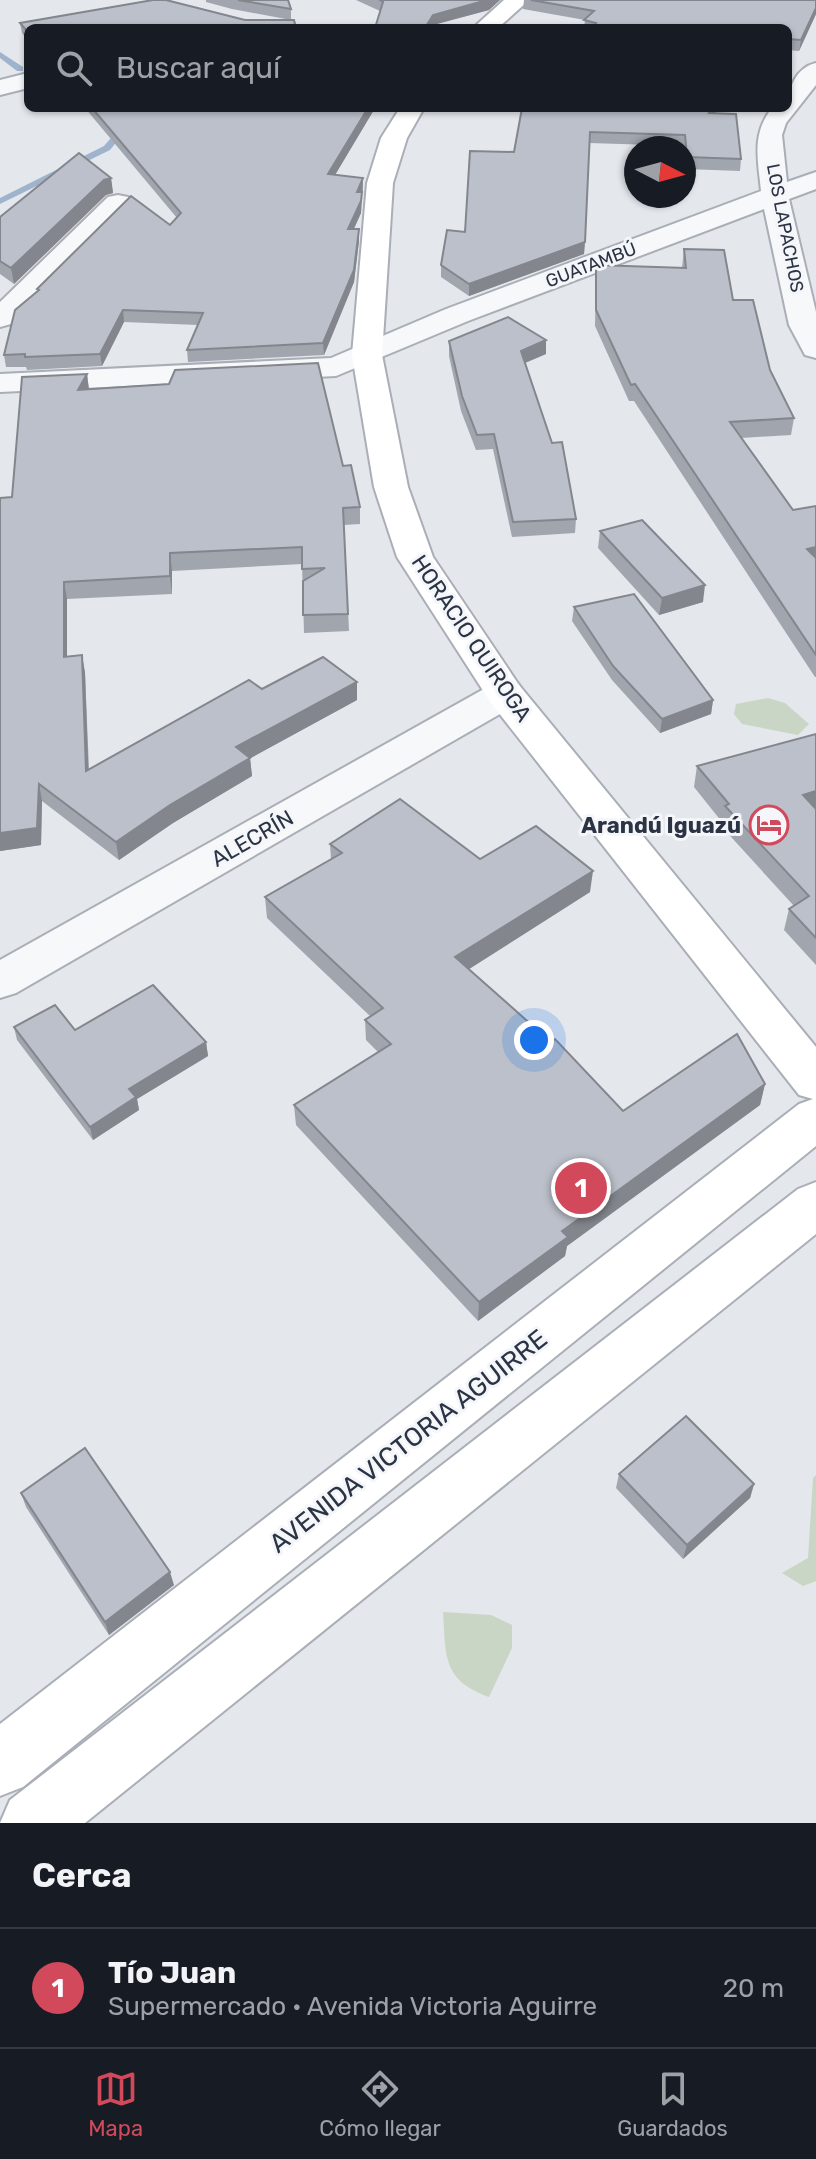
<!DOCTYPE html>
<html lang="es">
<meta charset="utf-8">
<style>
:root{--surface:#171b24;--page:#20242c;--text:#f1f3f6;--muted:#9ea1a6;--line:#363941;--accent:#d1495b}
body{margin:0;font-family:Rubik,sans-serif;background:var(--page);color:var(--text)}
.compass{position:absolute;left:624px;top:136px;width:72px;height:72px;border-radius:50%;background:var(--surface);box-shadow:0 2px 6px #0004;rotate:96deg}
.you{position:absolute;left:534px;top:1040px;width:28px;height:28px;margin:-20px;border:6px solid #fff;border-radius:50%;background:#1a73e8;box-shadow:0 0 0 12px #1a73e833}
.badge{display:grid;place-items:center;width:52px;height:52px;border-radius:50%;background:var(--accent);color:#fff;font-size:26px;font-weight:700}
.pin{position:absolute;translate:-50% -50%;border:4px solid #fff;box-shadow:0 2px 8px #0006}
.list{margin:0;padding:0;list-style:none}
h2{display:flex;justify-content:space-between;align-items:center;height:104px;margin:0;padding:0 32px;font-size:34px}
h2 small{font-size:26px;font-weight:400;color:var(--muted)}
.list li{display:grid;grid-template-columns:52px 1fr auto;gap:24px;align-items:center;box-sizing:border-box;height:120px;padding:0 32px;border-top:2px solid var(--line)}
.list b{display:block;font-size:30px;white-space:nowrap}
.list p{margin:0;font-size:26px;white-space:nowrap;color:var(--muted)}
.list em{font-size:26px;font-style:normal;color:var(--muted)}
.icon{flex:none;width:44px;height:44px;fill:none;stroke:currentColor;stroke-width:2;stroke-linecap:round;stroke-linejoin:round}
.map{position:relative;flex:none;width:816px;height:1823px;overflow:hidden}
.search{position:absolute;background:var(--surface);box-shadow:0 2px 6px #0004;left:24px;right:24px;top:24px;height:88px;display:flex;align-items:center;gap:20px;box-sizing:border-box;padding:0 28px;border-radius:12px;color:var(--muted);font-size:30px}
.sheet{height:224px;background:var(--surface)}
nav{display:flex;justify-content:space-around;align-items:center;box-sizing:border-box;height:112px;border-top:2px solid var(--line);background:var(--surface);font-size:22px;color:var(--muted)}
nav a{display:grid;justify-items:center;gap:4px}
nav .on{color:var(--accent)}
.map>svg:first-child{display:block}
</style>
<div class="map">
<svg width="816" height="1823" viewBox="0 0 816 1823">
<rect width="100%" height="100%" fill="#e4e7ec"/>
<g fill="#c9d6c5">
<polygon points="768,698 785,703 809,724 798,735 742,724 734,714 736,704"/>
<polygon points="816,1475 816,1581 803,1586 782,1573 808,1558 813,1478"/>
<path d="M443,1612L491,1615L512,1625V1648L489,1697C442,1680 446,1656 443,1612Z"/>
</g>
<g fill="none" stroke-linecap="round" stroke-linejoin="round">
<g fill="#9fb4cc" fill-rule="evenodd">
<polygon points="0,52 23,67 23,71 17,71 0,58"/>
<polygon points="121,108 129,108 131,124 110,150 0,204 0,198 104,146 123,124"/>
</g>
<defs>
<g id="minor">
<path d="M816,63V85L786,123L782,135L787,182L816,172V189L789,199L816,312V358L805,355L789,325L764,209L468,321L336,376L0,392V374L331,358L446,309L761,191C758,160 751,134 772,108H788C788,89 795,68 816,63Z"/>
<polygon points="28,73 28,88 0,95 0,80"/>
<polygon points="118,195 128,197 132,203 128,209 11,324 0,327 0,302 108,197"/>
<polygon points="505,681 519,685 524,694 519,703 16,993 0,998 0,960 491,685"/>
</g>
<g id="secondary">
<polygon points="504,0 529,0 498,28 473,28"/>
<polygon points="400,108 424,108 407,138 393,183 382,355 408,487 433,557 519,685 816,1047 816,1146 23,1787 0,1796 0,1724 799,1104 813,1099 799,1095 491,703 397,557 374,487 352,355 367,183 381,138"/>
<polygon points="816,1182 816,1234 85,1823 0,1823 10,1800 798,1189"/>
</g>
</defs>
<use href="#minor" stroke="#a9aeb7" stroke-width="4"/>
<use href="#secondary" stroke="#a9aeb7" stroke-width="4"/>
<use href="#minor" fill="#f7f8fa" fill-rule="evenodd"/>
<use href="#secondary" fill="#fff" fill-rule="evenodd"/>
</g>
<g fill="#a1a5ae">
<polygon points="206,0 288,0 291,9 291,20 232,9 206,2"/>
<polygon points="356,0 500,0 489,10 433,25 380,11"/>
<polygon points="524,0 816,0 816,14 799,51 788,50 788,28 584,28 585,20 523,9"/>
<polygon points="245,20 28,28 28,40 22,33 20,23"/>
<polygon points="85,108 375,108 335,175 363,178 363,190 362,193 361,213 354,229 359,229 359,241 354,282 324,355 188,362 187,350 198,325 124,322 102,366 27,370 26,367 6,367 4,355 38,291 37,289 170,225 177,218"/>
<polygon points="522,108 719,108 715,114 741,159 740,171 686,169 684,146 589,143 584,254 469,296 441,277 441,265 465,232 514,152"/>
<polygon points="111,178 113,193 106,195 14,284 0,274 0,217"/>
<polygon points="684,249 733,300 794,418 791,435 741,438 793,510 816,506 816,677 815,677 634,401 629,401 595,326 596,265 682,268"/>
<polygon points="546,340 546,354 525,363 576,519 575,533 512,537 493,449 476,450 461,411 449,356 449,341"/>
<polygon points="87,374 89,389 343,466 360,507 360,524 344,525 349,631 304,633 302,564 172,571 172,594 67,599 67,657 82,655 85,673 89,769 262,689 357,700 250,758 252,776 173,823 119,860 42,801 41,845 0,851 0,498 12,497"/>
<polygon points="600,531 703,602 659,615 598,548"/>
<polygon points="574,607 713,700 711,714 660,733 612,680 572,621"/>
<polygon points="816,734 816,965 784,930 789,909 794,906 722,827 722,822 694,787 697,766"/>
<polygon points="330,844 480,859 590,892 469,969 623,1111 765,1084 760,1105 567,1246 565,1256 478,1321 296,1125 294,1105 378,1052 366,1040 365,1020 370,1016 267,918 265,897 331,859"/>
<polygon points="14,1027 75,1030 206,1042 208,1056 137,1099 139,1110 93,1140 17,1040"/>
<polygon points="619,1474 754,1484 750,1498 683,1559 616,1488"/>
<polygon points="21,1493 174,1585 109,1635 26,1507"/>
</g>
<g fill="#83868d">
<polygon points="487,0 500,0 489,10 433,25 431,28 425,28 433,15"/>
<polygon points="816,8 816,14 799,51 801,40"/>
<polygon points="368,108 375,108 329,185 328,174"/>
<polygon points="713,108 719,108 707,124 709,113"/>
<polygon points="111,178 113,193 106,195 14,284 11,268 104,180"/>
<polygon points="363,178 361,213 348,241 348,229 357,192"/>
<polygon points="359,229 359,241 354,282 324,355 323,343"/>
<polygon points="585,242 584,254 469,296 469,284"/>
<polygon points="123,310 124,322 102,366 100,354"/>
<polygon points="546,340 546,354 520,365 521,351"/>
<polygon points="87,374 89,391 78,390"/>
<polygon points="816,547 816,564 807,549"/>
<polygon points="170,553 172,571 172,594 170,576"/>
<polygon points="64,582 67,599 67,675 64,657"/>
<polygon points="705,585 703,602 659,615 662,598"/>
<polygon points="82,655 85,673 89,788 86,771"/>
<polygon points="357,682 357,700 238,765 236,747"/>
<polygon points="713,700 711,714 660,733 662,719"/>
<polygon points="250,758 252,776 173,823 119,860 116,842 170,805"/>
<polygon points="39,784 42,801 41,845 0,851 0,833"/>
<polygon points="816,791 816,811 803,795"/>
<polygon points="593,871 590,892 455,978 455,957"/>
<polygon points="206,1042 208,1056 137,1099 139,1110 93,1140 90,1127 129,1089"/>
<polygon points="765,1084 760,1105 567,1246 565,1256 478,1321 479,1302 562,1231"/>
<polygon points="754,1484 750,1498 683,1559 687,1545"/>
<polygon points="170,1572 174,1585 109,1635 105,1622"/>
</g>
<g fill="#bbc0ca" stroke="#83868d" stroke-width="2">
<polygon points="153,0 166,0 245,20 294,20 296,28 28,28 28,32 20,23"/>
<polygon points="238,0 288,0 291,9"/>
<polygon points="380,0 487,0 433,15 425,28 375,28 383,2"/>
<polygon points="531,0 816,0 816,8 801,40 788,39 788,28 591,28 596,23 584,20 594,11"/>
<polygon points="92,108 368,108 328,174 363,178 357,192 362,192 361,201 348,229 359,229 354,270 323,343 187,350 203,313 123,310 100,354 25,357 25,354 4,355 15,310 39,290 37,289 131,196 170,225 181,213"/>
<polygon points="522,108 713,108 709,113 736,114 741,159 687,157 685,135 590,132 585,242 469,284 441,265 447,230 465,232 470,151 514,152"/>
<polygon points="79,153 111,178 104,180 11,268 0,261 0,217"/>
<polygon points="684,249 724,250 733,300 753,300 770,370 794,418 730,422 793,510 816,506 816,547 807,549 816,558 816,655 635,384 631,385 596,310 596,265 686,268"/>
<polygon points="508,317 546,340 521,351 552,443 562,442 576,519 513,522 494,434 477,435 462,396 449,341"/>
<polygon points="318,363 343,466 351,465 360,507 343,508 348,614 303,615 303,581 325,568 302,569 302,547 170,553 170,576 64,582 64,657 82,655 86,771 249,680 262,689 323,657 357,682 236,747 250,758 170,805 116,842 39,784 37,828 0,833 0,498 12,497 22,377 87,374 78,390 169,384 175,370"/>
<polygon points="642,520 705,585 662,598 600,531"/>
<polygon points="634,594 713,700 662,719 613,666 574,607"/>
<polygon points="816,734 816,791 803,795 816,809 816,938 789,909 809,896 725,806 729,804 697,766"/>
<polygon points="400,799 480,859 536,826 593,871 455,957 551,1042 555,1039 623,1111 737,1034 765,1084 562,1231 568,1237 479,1302 294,1105 391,1044 365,1020 383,1008 265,897 342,853 330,844"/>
<polygon points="153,985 206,1042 129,1089 136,1097 90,1127 14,1027 55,1005 75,1030"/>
<polygon points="686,1416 754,1484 687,1545 619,1474"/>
<polygon points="85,1448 170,1572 105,1622 21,1493"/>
</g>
<defs>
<symbol id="hotel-ring" viewBox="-11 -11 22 22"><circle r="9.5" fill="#f4f6f9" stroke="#d1495b" stroke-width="1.5"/><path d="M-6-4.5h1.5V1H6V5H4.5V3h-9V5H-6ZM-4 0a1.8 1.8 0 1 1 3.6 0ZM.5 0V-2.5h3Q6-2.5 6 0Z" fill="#d1495b"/></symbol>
</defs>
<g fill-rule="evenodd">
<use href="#hotel-ring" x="747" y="803" width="44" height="44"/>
</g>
<g text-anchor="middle" stroke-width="6" stroke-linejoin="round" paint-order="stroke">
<g font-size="18" fill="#2b3445" stroke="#f4f6f9">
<text transform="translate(785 228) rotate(79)" y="6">LOS LAPACHOS</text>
<text transform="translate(591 265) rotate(-21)" y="6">GUATAMBÚ</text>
</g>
<g font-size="22" fill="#2b3445" stroke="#f4f6f9">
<text transform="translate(472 638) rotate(56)" y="8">HORACIO QUIROGA</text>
<text transform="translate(252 838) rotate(-30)" y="8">ALECRÍN</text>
</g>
<g font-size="22" font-weight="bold" fill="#2b3445" stroke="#f4f6f9" text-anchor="end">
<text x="741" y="833">Arandú Iguazú</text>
</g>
<g font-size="26" fill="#2b3445" stroke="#f4f6f9">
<text transform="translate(408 1441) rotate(-38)" y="9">AVENIDA VICTORIA AGUIRRE</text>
</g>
</g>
</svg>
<svg class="compass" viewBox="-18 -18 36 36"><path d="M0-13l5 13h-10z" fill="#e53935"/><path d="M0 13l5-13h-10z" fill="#9ea1a6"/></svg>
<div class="you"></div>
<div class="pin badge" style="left:581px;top:1188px">1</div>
<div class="search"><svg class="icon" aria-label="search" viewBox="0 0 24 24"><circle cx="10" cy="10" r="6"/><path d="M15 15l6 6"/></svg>Buscar aquí</div>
</div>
<section class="sheet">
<h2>Cerca<small></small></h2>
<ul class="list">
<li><span class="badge">1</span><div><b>Tío Juan</b><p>Supermercado · Avenida Victoria Aguirre</p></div><em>20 m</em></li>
</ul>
</section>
<nav>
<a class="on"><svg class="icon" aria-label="map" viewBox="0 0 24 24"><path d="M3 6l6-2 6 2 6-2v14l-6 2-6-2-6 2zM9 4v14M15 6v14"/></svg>Mapa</a>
<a><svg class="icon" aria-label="directions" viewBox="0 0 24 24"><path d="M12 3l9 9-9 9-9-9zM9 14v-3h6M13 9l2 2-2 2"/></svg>Cómo llegar</a>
<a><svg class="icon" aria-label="saved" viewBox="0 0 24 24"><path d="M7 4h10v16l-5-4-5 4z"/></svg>Guardados</a>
</nav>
